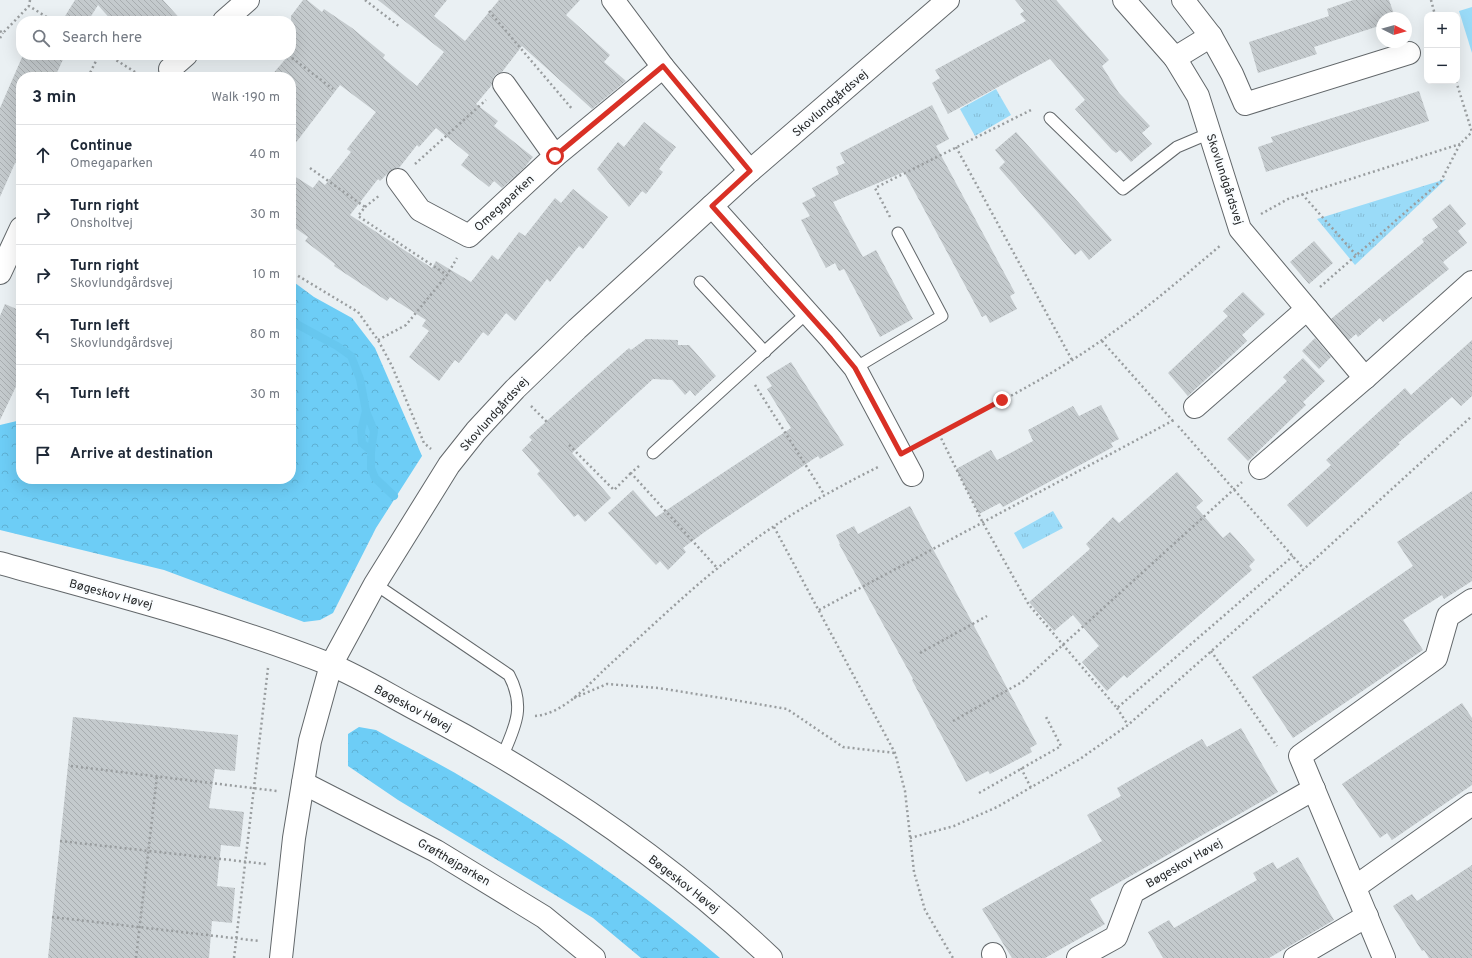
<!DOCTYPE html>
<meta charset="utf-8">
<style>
:root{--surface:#fff;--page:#f2f2f3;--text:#1f2937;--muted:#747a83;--line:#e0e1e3}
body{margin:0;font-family:Overpass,sans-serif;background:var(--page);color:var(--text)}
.controls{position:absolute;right:12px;top:12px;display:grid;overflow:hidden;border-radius:8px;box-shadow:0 4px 16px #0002}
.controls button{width:36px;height:36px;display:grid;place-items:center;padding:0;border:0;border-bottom:1px solid var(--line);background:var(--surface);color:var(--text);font:20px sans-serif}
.compass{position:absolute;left:1376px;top:12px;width:36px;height:36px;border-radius:50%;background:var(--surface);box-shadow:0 4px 16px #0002;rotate:95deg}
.stop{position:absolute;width:12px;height:12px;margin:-9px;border:3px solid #d93025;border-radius:50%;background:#fff}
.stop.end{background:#d93025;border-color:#fff;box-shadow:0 1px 4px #0008}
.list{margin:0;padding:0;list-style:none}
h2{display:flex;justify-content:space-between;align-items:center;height:52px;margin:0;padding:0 16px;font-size:17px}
h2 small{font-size:13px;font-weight:400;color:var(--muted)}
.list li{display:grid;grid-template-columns:26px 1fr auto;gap:12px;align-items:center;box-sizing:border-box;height:60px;padding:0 16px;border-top:1px solid var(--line)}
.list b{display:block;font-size:15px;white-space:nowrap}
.list p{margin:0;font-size:13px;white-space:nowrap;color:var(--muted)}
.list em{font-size:13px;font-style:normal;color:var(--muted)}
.icon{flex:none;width:22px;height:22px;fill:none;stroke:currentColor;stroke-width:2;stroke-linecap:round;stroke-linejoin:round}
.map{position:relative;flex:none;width:1472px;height:958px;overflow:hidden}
.search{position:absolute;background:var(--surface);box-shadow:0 4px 16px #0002;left:16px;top:16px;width:280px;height:44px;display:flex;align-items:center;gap:10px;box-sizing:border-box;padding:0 14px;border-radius:16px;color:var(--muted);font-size:15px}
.panel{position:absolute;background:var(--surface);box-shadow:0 4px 16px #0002;left:16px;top:72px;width:280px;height:412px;border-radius:16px}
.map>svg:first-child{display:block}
</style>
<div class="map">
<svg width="1472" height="958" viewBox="0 0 1472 958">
<defs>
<pattern id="grass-tufts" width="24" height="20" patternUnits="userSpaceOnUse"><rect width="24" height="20" fill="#9adbf8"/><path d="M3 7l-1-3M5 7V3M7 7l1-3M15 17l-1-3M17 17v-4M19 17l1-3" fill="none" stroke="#85bcd5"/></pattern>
<pattern id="forest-crowns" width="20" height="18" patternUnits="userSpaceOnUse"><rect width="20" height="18" fill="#6dcdf6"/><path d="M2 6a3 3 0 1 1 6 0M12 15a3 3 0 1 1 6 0" fill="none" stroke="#5eb0d3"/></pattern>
<pattern id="building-back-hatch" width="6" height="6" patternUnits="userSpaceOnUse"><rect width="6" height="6" fill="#c4cacd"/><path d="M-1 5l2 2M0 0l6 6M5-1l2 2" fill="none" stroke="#a8adb0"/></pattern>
</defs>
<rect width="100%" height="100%" fill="#eaf0f3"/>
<g fill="url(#grass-tufts)">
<polygon points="996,89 1011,115 975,136 960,109"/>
<polygon points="1446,179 1355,265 1317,219"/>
<polygon points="1053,511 1063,528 1023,549 1014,533"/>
</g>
<g fill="url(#forest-crowns)">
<polygon points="291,280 314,297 352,318 375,348 422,456 376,528 333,613 320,620 304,622 164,570 0,530 0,425 21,420 21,479 291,479"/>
<path d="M359,727L376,730C408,748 441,764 472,783C559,835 643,892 720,958H641L593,918L398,800L348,766V734Z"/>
</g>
<polygon fill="#9adbf8" points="1472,7 1472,53 1459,11"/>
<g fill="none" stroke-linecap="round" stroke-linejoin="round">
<g stroke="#67c7ef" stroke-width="8">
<polyline points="291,321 337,346 351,356 360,379 366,411 374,431 371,451 371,468 375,478 394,496"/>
<polyline points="366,411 361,431 362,443 371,451"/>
</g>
</g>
<g fill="url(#building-back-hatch)">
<polygon points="75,0 163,0 182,21 112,21 98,5 88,21 62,21"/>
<polygon points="303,0 307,0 322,12 324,9 352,28 385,55 383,58 417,86 444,52 378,0 447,0 434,16 465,41 499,0 580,0 566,15 610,55 604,62 626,81 592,109 522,46 502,72 496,74 493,78 492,85 476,104 498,121 494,126 533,157 524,168 502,188 494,181 489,187 461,165 469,155 436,128 419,147 417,145 399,168 391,170 380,181 378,179 350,215 432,268 436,261 471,282 492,255 498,260 519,232 525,236 555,198 561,203 573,189 608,217 583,249 579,246 550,282 547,279 515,321 506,313 488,336 483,332 459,363 455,360 439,381 409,357 429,331 422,326 426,320 390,297 387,301 334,266 335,264 305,241 308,237 291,225 291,174 313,188 319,180 325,185 351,152 347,149 376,112 340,85 291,149 291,77 270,77 289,55 291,55 291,16"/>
<polygon points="1015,0 1056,0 1109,60 1102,66 1119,93 1150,126 1142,133 1152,144 1131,162 1120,150 1116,153 1112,150 1075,109 1085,100 1050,59 948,114 932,83 940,78 935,70 1026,21 1020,14 1024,11"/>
<polygon points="1353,0 1389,0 1395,17 1382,18 1382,25 1314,47 1317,54 1258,73 1249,42 1329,16 1327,9"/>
<polygon points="23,55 65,55 55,77 21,77 21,165 15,163 0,197 0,108"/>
<polygon points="1419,91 1429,121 1266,172 1258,147 1273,142 1271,137"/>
<polygon points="932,105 949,139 936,146 1015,293 1010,296 1017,309 990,323 986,315 982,317 904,172 833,202 863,257 876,250 913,319 880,337 844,269 839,271 835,263 826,268 801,220 810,216 802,203 816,196 812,188 839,174 836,167 845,163 840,153"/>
<polygon points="644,122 676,147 659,169 663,172 646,194 642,191 629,207 597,169 618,142 624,147"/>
<polygon points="1016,132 1112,240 1089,260 1081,250 1075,255 999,168 1005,162 995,150"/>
<polygon points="1450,204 1466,224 1458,231 1467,243 1443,262 1449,269 1383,322 1380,318 1358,337 1356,334 1349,340 1331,319 1424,242 1422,239 1438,227 1432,219"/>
<polygon points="1314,241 1333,263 1309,284 1290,262"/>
<polygon points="1243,292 1265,314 1242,335 1247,341 1188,396 1168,373 1228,316 1223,311"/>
<polygon points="5,304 21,311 21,376 0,420 0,316"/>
<polygon points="1315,338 1331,357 1319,369 1302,351"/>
<polygon points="646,339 678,340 678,345 689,345 716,376 695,396 690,390 685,395 672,380 653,379 572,453 611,498 585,522 578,514 574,517 565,506 537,474 540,471 522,450 532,440 529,437 590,382 629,348 631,350"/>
<polygon points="1472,340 1472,396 1461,406 1452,397 1398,443 1400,444 1307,527 1287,505 1331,465 1326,460 1405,388 1411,395"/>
<polygon points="1303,358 1325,381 1303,402 1306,405 1248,461 1227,439 1287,381 1283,377"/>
<polygon points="791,362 844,445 820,459 818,456 706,531 683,548 686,552 668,570 660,561 656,565 608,513 633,490 656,517 791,428 767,389 772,386 766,377"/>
<polygon points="1101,405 1119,439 1111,443 1113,447 1003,507 1000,503 979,514 956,469 991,450 997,460 1033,441 1028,430 1073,406 1079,416"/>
<polygon points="1177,472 1203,501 1196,507 1223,538 1230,532 1255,560 1249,566 1252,570 1215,602 1127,678 1124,675 1107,691 1082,662 1099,646 1073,615 1054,631 1029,602 1090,549 1086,544 1113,517 1119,523"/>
<polygon points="1472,491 1472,581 1444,599 1442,595 1403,620 1423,650 1293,738 1252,677 1413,566 1397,542"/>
<polygon points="910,506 1037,744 1030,748 1032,752 990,774 988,771 966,782 912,680 913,679 839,544 840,544 836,535 854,526 858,534"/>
<polygon points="1462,703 1472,718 1472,785 1392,840 1387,833 1380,838 1342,784"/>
<polygon points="73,717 238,735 235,771 215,769 209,808 244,812 240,847 221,845 217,886 235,888 232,923 212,921 209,958 48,958"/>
<polygon points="1241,728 1278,792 1090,899 1105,924 1045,958 1012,958 982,909 1102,841 1087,815 1121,796 1117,788 1202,739 1207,747"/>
<polygon points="1298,857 1334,920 1269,958 1163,958 1148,932 1169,920 1174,928 1257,880 1253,873 1273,862 1277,869"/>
<polygon points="1472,865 1472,958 1429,958 1424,950 1422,951 1393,906 1412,894 1417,901"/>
</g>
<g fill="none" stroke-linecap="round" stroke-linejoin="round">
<defs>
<g id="lane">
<polyline points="1050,118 1123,189 1177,147 1210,133"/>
<polyline points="700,282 765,352"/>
<polyline points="855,368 942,316 898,233"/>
<polyline points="653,453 808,312"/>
<path d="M375,584L509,675C526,707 515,727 502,757"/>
</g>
<g id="street">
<polyline points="613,0 663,67 750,171"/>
<polyline points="1124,0 1175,58 1198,96 1240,229 1365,378"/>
<polyline points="1183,0 1211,36 1232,74 1245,104 1409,53"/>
<polyline points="224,21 248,0"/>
<polyline points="1175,58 1211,36"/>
<polyline points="170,69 186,55"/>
<polyline points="504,84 555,156"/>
<polyline points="398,180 420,210 469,236 555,156 663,67"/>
<polyline points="712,206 831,339 855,368 912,475"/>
<polyline points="0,273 21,228"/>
<polyline points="1195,407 1307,309"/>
<polyline points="1260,468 1365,378 1472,282"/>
<polyline points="303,783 436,851 544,917 594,958"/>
<polyline points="1355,887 1472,804"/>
<polyline points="993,954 995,958"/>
<polyline points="281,958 294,838 303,783 310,741 331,665 375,584 449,465 476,431 515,389 577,329 750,171 948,0"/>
<polyline points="1078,958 1116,937 1133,892 1314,789"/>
<polyline points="1295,958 1367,916"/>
<polyline points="1384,958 1300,756 1436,658 1448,616 1472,600"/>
</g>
<path id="secondary" d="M0,563C111,594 222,622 329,664C361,677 392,697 423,713C548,779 668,860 771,958"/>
</defs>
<use href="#lane" stroke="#62676a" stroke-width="13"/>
<use href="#street" stroke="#62676a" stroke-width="24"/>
<use href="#secondary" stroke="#62676a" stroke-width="24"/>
<g stroke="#999d9f" stroke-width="2.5" stroke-dasharray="2 3" stroke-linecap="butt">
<polyline points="30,0 29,6 53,21"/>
<polyline points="365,0 400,27"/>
<polyline points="1431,0 1435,15"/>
<polyline points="489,11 573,110"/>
<polyline points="0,31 3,33 29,6"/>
<polyline points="0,38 3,33"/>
<polyline points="108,55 143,77"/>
<polyline points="288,55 333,89"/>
<polyline points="88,77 99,55"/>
<polyline points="1456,81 1472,132"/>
<polyline points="956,147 1072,360"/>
<polyline points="415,164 486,100"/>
<polyline points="310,168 365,207 358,216 447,275"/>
<polyline points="1302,194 1356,255"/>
<polyline points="365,207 380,195"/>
<polyline points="1261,214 1288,199 1460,144"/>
<polyline points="890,217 875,188 1033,109"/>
<polyline points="291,269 295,274 358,312 378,340 392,366 424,443 431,449"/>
<polyline points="1320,287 1441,181 1460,144 1472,132"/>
<polyline points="378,340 406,325 447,275 457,258"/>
<polyline points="1102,341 1173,421"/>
<polyline points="755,385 824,494"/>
<polyline points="531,406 548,423"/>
<polyline points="1178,426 1304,569"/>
<polyline points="939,434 983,523 1029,605 1117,708 1293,556"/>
<path d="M923,443C983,410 1046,380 1102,340C1144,311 1182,278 1221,245"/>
<polyline points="569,445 614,490 631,473"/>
<polyline points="639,466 631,473 718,569"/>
<polyline points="774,527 895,753 905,791 914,872 925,910 953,958"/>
<polyline points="819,610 1174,420"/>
<polyline points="1211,651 1277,746"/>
<polyline points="920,653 987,616"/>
<polyline points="574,698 607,684 658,688 728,699 787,709 843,747 895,753"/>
<polyline points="1117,708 1128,725"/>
<path d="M535,716C563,714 587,686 606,668C649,629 692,587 738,552C782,518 830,491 880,466"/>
<polyline points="953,721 1022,682 1242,482"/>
<polyline points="71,766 277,791"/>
<polyline points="1021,768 1031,788"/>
<polyline points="979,793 1061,746 1045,715"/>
<polyline points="910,838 954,826 997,807 1080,759 1128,725 1304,569 1472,416"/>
<polyline points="60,841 266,864"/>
<polyline points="52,917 259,941"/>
<polyline points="136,958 157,776"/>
<polyline points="234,958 268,668"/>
</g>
<use href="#lane" stroke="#fff" stroke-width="11"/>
<use href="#street" stroke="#fff" stroke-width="22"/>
<use href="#secondary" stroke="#fff" stroke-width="22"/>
</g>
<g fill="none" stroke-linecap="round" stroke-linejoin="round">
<polyline stroke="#d93025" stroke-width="5" points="555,156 663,66 750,171 712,206 831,339 855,368 901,454 1002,400"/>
</g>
<g text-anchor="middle" stroke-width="4" stroke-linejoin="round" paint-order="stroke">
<g font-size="12" fill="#242627" stroke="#fafdff">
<text transform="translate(830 103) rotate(-41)" y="4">Skovlundgårdsvej</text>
<text transform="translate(1225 179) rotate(72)" y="4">Skovlundgårdsvej</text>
<text transform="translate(504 203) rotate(-43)" y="4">Omegaparken</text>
<text transform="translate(494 414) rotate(-48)" y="4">Skovlundgårdsvej</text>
<text transform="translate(111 594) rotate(15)" y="4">Bøgeskov Høvej</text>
<text transform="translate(413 708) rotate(28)" y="4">Bøgeskov Høvej</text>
<text transform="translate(454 862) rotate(30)" y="4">Grøfthøjparken</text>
<text transform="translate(1184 863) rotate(-30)" y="4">Bøgeskov Høvej</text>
<text transform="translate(684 884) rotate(38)" y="4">Bøgeskov Høvej</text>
</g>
</g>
</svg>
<div class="controls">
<button>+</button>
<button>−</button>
</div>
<svg class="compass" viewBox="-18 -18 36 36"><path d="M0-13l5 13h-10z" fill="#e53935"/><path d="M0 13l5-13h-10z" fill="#747a83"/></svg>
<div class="stop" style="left:555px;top:156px"></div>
<div class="stop end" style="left:1002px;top:400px"></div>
<div class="search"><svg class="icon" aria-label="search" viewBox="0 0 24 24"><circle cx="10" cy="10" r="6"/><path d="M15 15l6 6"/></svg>Search here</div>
<section class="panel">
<h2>3 min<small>Walk · 190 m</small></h2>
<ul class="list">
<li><svg class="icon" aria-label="ahead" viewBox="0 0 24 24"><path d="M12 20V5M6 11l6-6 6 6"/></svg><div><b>Continue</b><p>Omegaparken</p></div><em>40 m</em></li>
<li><svg class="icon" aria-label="right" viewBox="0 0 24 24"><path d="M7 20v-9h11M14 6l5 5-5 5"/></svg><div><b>Turn right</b><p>Onsholtvej</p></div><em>30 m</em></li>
<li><svg class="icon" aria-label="right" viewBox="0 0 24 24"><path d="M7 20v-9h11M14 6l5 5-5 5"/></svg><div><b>Turn right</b><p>Skovlundgårdsvej</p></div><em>10 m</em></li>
<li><svg class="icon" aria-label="left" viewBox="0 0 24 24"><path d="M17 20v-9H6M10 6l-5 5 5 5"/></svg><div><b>Turn left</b><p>Skovlundgårdsvej</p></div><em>80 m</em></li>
<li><svg class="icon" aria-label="left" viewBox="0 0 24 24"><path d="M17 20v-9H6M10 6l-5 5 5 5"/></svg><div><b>Turn left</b></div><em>30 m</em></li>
<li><svg class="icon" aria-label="arrive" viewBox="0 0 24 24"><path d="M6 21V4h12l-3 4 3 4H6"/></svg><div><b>Arrive at destination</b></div></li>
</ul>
</section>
</div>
